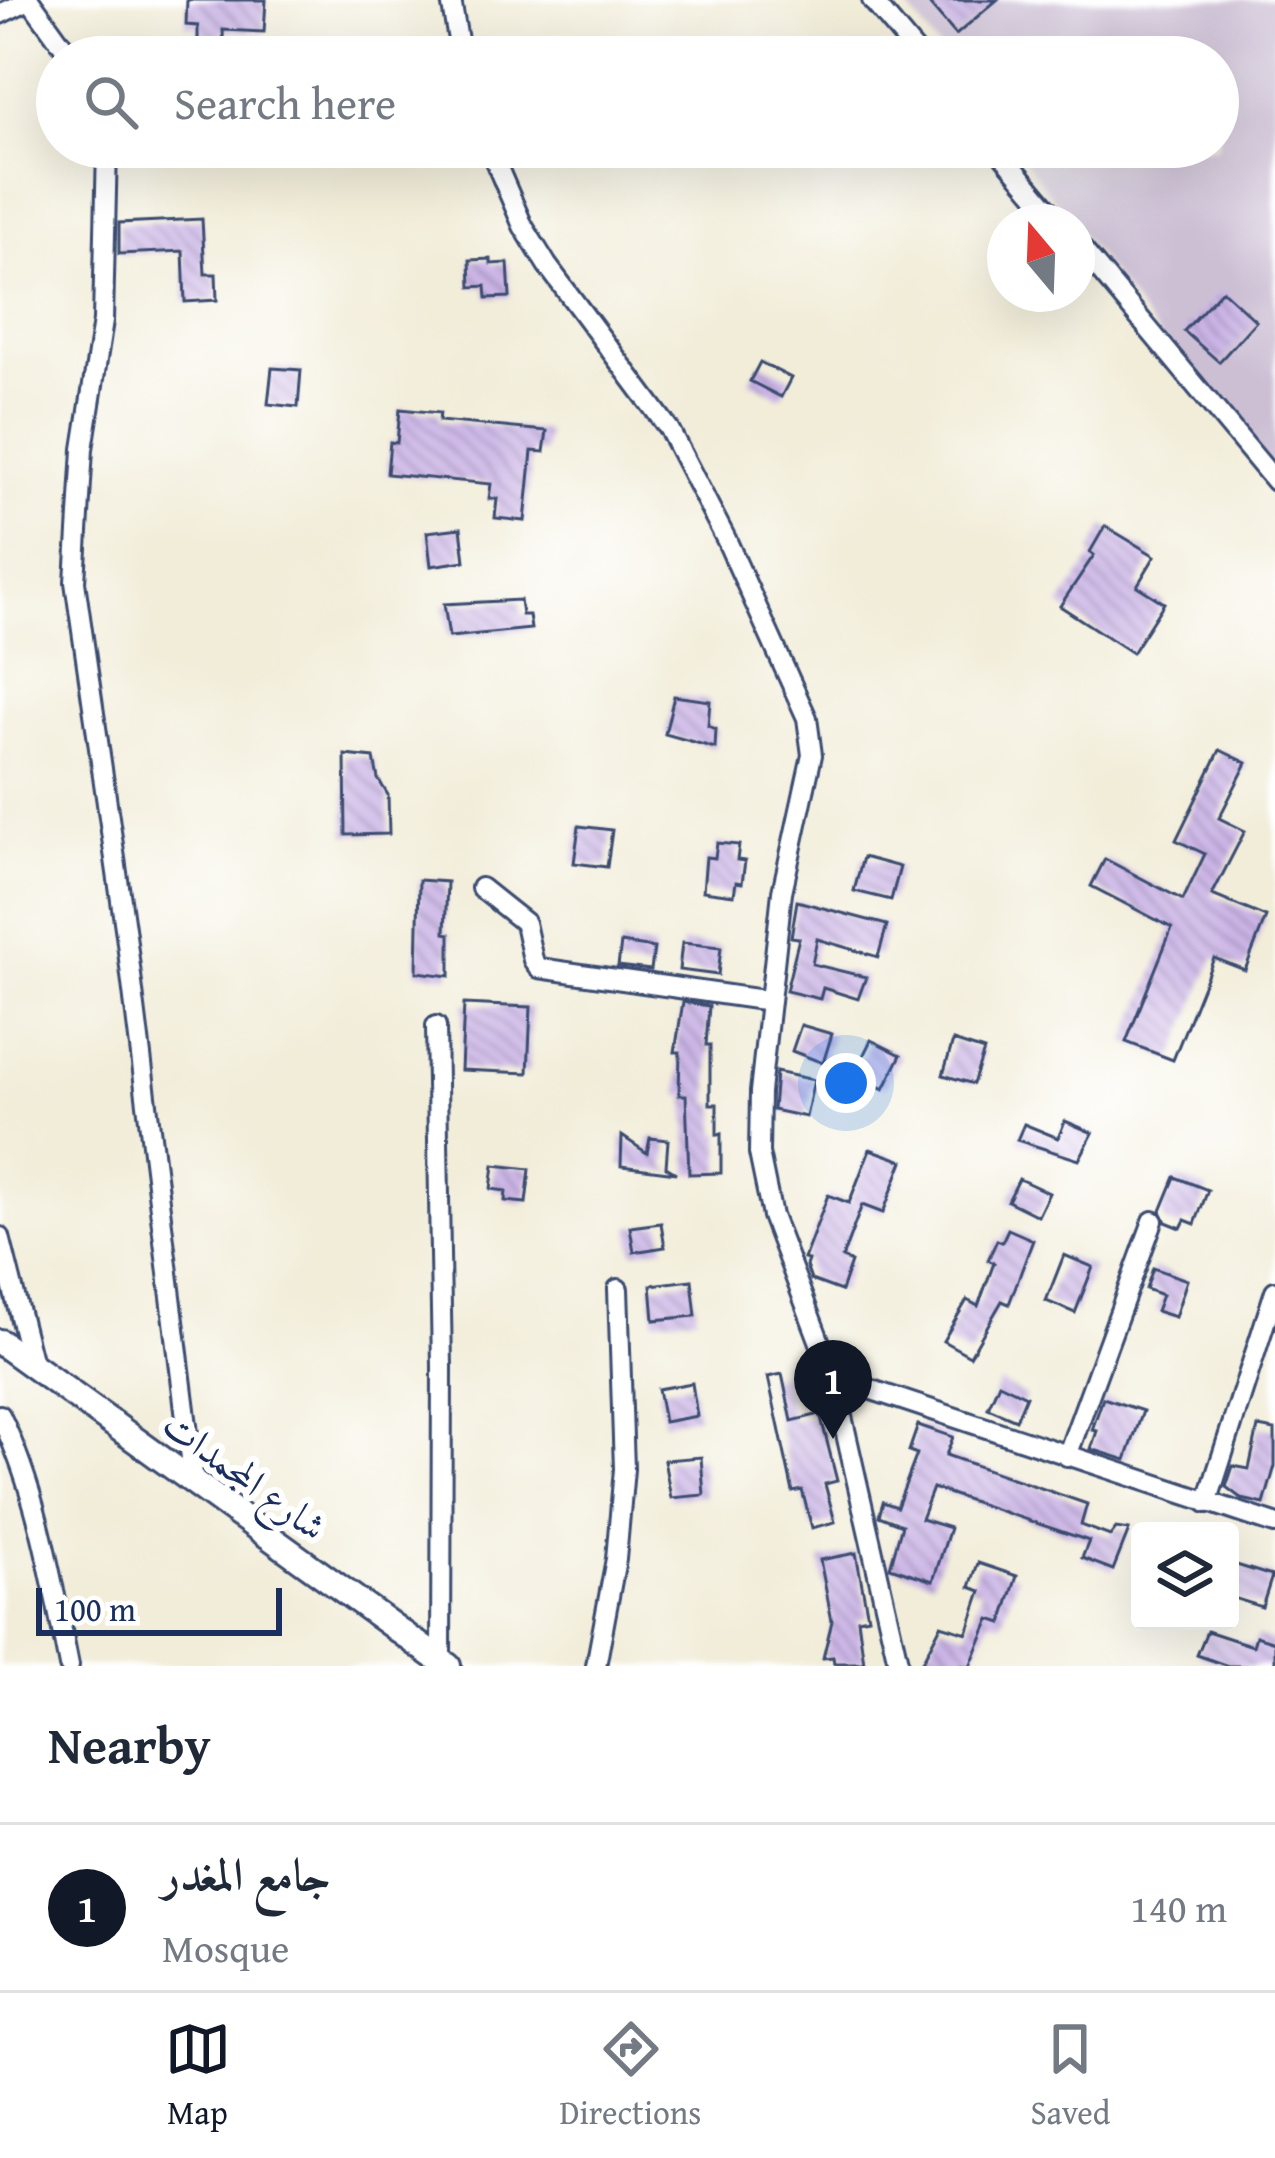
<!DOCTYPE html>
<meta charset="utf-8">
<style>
:root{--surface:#fff;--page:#f2f2f3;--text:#1f2937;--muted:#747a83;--line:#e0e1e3;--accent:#111827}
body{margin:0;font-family:"Gentium Book Plus",Amiri,serif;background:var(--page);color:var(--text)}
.controls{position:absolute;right:36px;bottom:36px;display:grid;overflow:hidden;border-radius:12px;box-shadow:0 12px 48px #0002}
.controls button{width:108px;height:108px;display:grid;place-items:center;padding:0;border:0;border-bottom:3px solid var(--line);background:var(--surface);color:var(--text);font:60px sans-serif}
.compass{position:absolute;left:987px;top:204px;width:108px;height:108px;border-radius:50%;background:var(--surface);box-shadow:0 12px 48px #0002;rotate:341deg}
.scale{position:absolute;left:36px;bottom:30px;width:246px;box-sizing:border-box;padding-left:12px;border:6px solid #1b2f5e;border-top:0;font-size:33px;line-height:42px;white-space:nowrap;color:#1b2f5e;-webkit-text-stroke:9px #fff;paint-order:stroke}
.you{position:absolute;left:846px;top:1083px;width:42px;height:42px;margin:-30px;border:9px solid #fff;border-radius:50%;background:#1a73e8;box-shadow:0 0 0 18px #1a73e833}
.badge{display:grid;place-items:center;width:78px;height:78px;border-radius:50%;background:var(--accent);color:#fff;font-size:39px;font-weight:700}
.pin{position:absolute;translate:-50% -99px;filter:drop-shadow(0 3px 6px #0008)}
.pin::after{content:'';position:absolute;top:63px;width:42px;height:36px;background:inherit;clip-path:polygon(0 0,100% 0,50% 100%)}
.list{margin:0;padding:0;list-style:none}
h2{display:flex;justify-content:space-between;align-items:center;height:156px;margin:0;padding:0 48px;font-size:51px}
h2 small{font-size:39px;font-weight:400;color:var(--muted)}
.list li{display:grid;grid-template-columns:78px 1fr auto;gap:36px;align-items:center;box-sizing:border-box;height:168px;padding:0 48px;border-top:3px solid var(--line)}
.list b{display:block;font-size:45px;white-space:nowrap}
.list p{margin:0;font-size:39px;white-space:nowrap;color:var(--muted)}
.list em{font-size:39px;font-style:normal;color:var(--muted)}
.icon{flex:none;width:66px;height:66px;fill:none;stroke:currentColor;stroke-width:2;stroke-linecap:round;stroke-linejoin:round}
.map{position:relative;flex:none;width:1275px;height:1666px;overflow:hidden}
.search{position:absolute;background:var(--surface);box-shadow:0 12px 48px #0002;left:36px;right:36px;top:36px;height:132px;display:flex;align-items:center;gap:30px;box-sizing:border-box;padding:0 42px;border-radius:66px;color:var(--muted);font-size:45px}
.sheet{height:324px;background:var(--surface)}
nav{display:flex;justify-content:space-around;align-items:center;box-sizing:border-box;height:168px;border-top:3px solid var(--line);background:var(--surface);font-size:33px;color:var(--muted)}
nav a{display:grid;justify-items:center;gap:6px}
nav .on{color:var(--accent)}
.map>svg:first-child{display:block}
</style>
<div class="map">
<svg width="1275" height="1666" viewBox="0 0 1275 1666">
<defs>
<pattern id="building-back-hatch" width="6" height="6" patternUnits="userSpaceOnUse" patternTransform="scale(3)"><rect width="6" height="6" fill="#cbb4e6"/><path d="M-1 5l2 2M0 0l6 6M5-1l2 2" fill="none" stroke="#a493be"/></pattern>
</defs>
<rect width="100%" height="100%" fill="#fff"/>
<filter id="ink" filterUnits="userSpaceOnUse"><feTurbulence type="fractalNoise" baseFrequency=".00833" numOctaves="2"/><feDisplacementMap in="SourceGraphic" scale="24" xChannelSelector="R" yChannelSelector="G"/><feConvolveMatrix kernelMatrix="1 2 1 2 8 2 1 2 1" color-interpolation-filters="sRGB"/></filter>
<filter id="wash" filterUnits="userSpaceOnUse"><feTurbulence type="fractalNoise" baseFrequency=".004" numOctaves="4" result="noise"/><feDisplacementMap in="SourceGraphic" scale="48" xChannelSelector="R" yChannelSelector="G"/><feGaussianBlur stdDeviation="2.7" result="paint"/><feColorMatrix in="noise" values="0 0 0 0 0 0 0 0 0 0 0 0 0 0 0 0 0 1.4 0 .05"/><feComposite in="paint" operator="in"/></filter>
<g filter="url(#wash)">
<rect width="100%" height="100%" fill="#f2edd9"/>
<polygon fill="#ccbfd4" points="902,0 1275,0 1275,476 1146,320 1077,229 1077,222 1071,222 1014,147 1218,147 1218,57 946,57"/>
<g id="blocks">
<g fill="url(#building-back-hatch)">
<polygon points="187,0 266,0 264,32 223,30 224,57 198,57 198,26 186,25"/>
<polygon points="926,0 997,0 956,35"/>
<polygon points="202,219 205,274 216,274 217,300 185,302 183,251 119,254 119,223"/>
<polygon points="491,259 491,264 508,263 510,297 487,298 486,286 471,287 470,260"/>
<polygon points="1222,290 1256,321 1219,362 1184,331"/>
<polygon points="760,362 791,378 781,397 750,381"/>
<polygon points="272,368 301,370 298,407 268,404"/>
<polygon points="400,409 440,413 439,421 547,431 544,452 532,451 525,521 495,518 497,499 489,499 491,484 387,474 390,442 397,443"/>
<polygon points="1105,526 1155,556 1137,586 1164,603 1132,653 1060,606 1094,555 1090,552"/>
<polygon points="461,528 465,561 431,566 427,532"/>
<polygon points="520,600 522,615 529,615 531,629 449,637 444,604"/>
<polygon points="674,696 710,701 708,726 716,729 715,748 665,734"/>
<polygon points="1220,750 1247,763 1219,818 1245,831 1212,895 1266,917 1245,970 1214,958 1173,1060 1126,1042 1172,928 1091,886 1105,859 1183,900 1205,854 1176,840"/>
<polygon points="345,755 374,758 378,779 388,795 389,834 346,835"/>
<polygon points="579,826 612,830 607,867 574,863"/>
<polygon points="717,843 739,845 737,860 745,861 742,883 736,882 734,895 703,891 706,857 715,858"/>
<polygon points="863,857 900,867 891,900 854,891"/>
<polygon points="419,880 447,882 445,933 450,934 450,976 417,972"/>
<polygon points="797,901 887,925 878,957 817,939 812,964 866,977 858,999 823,988 820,999 786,991 799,938 791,937"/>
<polygon points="621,943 654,948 651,970 618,966"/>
<polygon points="682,943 721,947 718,975 679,970"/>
<polygon points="683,1002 709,1006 706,1045 710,1045 710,1104 717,1104 717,1135 721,1134 721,1173 689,1174 686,1095 679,1095 680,1052 675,1052"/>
<polygon points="464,1004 531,1007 528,1073 461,1070"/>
<polygon points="801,1025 832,1034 823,1063 792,1051"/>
<polygon points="871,1040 901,1055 884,1089 853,1076"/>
<polygon points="953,1041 984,1051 973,1084 943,1075"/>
<polygon points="776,1072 814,1080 806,1117 773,1110"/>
<polygon points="1065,1121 1093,1133 1079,1160 1017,1140 1024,1124 1058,1138"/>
<polygon points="622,1136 647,1153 650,1138 668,1140 666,1167 676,1173 621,1166"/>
<polygon points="870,1149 903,1161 883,1213 862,1205 842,1258 851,1262 841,1291 811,1280 806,1266 808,1260 804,1259 828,1195 849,1203"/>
<polygon points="494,1165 530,1169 526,1203 505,1201 506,1191 491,1189"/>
<polygon points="1175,1177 1208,1190 1195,1224 1185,1220 1181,1228 1166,1222 1161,1211"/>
<polygon points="1019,1179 1049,1193 1038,1216 1008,1201"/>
<polygon points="661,1223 665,1247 634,1252 630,1227"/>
<polygon points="1008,1229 1033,1240 1009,1304 1002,1301 970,1356 943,1341 967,1300 978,1306 994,1263 988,1260 997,1240 1002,1242"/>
<polygon points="1064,1255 1093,1267 1075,1313 1046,1301"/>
<polygon points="1153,1268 1187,1280 1175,1317 1156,1311 1162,1295 1146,1289"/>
<polygon points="692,1280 696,1316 654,1320 651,1285"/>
<polygon points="782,1374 792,1421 820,1414 837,1481 825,1484 835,1522 812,1528 802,1490 793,1492 768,1377"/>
<polygon points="692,1383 697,1416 664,1422 658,1389"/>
<polygon points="999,1383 1026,1396 1016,1420 988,1408"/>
<polygon points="1103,1398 1143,1411 1126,1460 1091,1449 1097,1431 1092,1430"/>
<polygon points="918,1425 953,1437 946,1455 1087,1504 1081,1525 1110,1536 1116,1528 1129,1530 1113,1570 1082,1558 1089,1541 933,1488 921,1519 950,1528 933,1581 890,1567 902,1525 879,1516 883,1502 897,1507 917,1454 909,1451"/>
<polygon points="1258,1427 1275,1430 1275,1466 1264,1504 1242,1499 1226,1487 1233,1466 1249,1469"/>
<polygon points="701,1457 704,1495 671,1498 664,1460"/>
<polygon points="856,1553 868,1617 858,1619 864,1663 834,1663 833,1657 823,1658 832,1621 820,1560"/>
<polygon points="978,1563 1017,1576 1002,1623 990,1619 970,1666 934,1666 922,1662 941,1625 967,1633 981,1591 970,1587"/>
<polygon points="1230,1563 1272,1576 1262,1607 1230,1597"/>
<polygon points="1207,1631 1253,1646 1256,1636 1275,1642 1275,1666 1228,1666 1197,1655"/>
</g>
</g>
</g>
<g filter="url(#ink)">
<use href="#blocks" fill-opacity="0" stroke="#3b4c70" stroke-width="3"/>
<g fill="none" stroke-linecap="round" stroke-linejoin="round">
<defs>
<g id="minor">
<polyline points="30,0 71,57"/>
<polyline points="451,0 461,57"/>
<polyline points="872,0 920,57"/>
<polyline points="0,14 29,0"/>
<polyline points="107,147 103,321 83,449 75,582 126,935 194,1482"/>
<polyline points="489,147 523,226 547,265 669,429 726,539 807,718 812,755 782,892 760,1092 759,1153 772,1216 833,1377 899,1666"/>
<polyline points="996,147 1059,222"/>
<polyline points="1077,243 1275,481"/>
<polyline points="481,888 525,923 533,960 539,968 770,1001"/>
<polyline points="436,1026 442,1367 441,1660"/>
<polyline points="0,1237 32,1364"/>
<polyline points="833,1377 1275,1524"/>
<path d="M0,1415C38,1494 52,1581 69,1666"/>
<polyline points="1067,1456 1153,1221"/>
<polyline points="1207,1503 1275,1291"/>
<polyline points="596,1666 616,1559 624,1469 618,1289"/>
</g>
<polyline id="major" points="0,1342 448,1666"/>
</defs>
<use href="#minor" stroke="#3b4c70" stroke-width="24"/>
<use href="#major" stroke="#3b4c70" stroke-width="30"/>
<use href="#minor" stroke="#fff" stroke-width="18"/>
<use href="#major" stroke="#fff" stroke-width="24"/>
</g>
</g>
<g text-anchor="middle" stroke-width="12" stroke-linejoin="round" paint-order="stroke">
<g font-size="39" fill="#1b2f5e" stroke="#fff">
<text transform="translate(245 1475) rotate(36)" y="14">شارع المجمدات</text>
</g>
</g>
</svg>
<div class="controls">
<button><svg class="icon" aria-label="layers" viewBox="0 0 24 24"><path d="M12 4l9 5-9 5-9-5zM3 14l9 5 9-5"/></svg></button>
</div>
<svg class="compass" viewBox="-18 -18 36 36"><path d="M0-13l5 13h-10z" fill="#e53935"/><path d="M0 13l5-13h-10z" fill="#747a83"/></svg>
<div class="scale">100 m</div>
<div class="you"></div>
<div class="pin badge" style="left:833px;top:1439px">1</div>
<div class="search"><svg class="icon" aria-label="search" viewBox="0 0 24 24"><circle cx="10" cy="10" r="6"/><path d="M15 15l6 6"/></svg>Search here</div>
</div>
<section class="sheet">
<h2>Nearby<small></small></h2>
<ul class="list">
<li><span class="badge">1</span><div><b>جامع المغدر</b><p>Mosque</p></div><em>140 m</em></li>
</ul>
</section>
<nav>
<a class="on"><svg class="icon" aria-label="map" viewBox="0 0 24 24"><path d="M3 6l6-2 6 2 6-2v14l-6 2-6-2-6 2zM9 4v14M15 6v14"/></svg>Map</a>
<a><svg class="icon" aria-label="directions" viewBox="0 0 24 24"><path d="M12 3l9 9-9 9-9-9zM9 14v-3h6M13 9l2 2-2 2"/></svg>Directions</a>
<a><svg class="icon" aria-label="saved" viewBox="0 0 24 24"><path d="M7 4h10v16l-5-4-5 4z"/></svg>Saved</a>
</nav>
